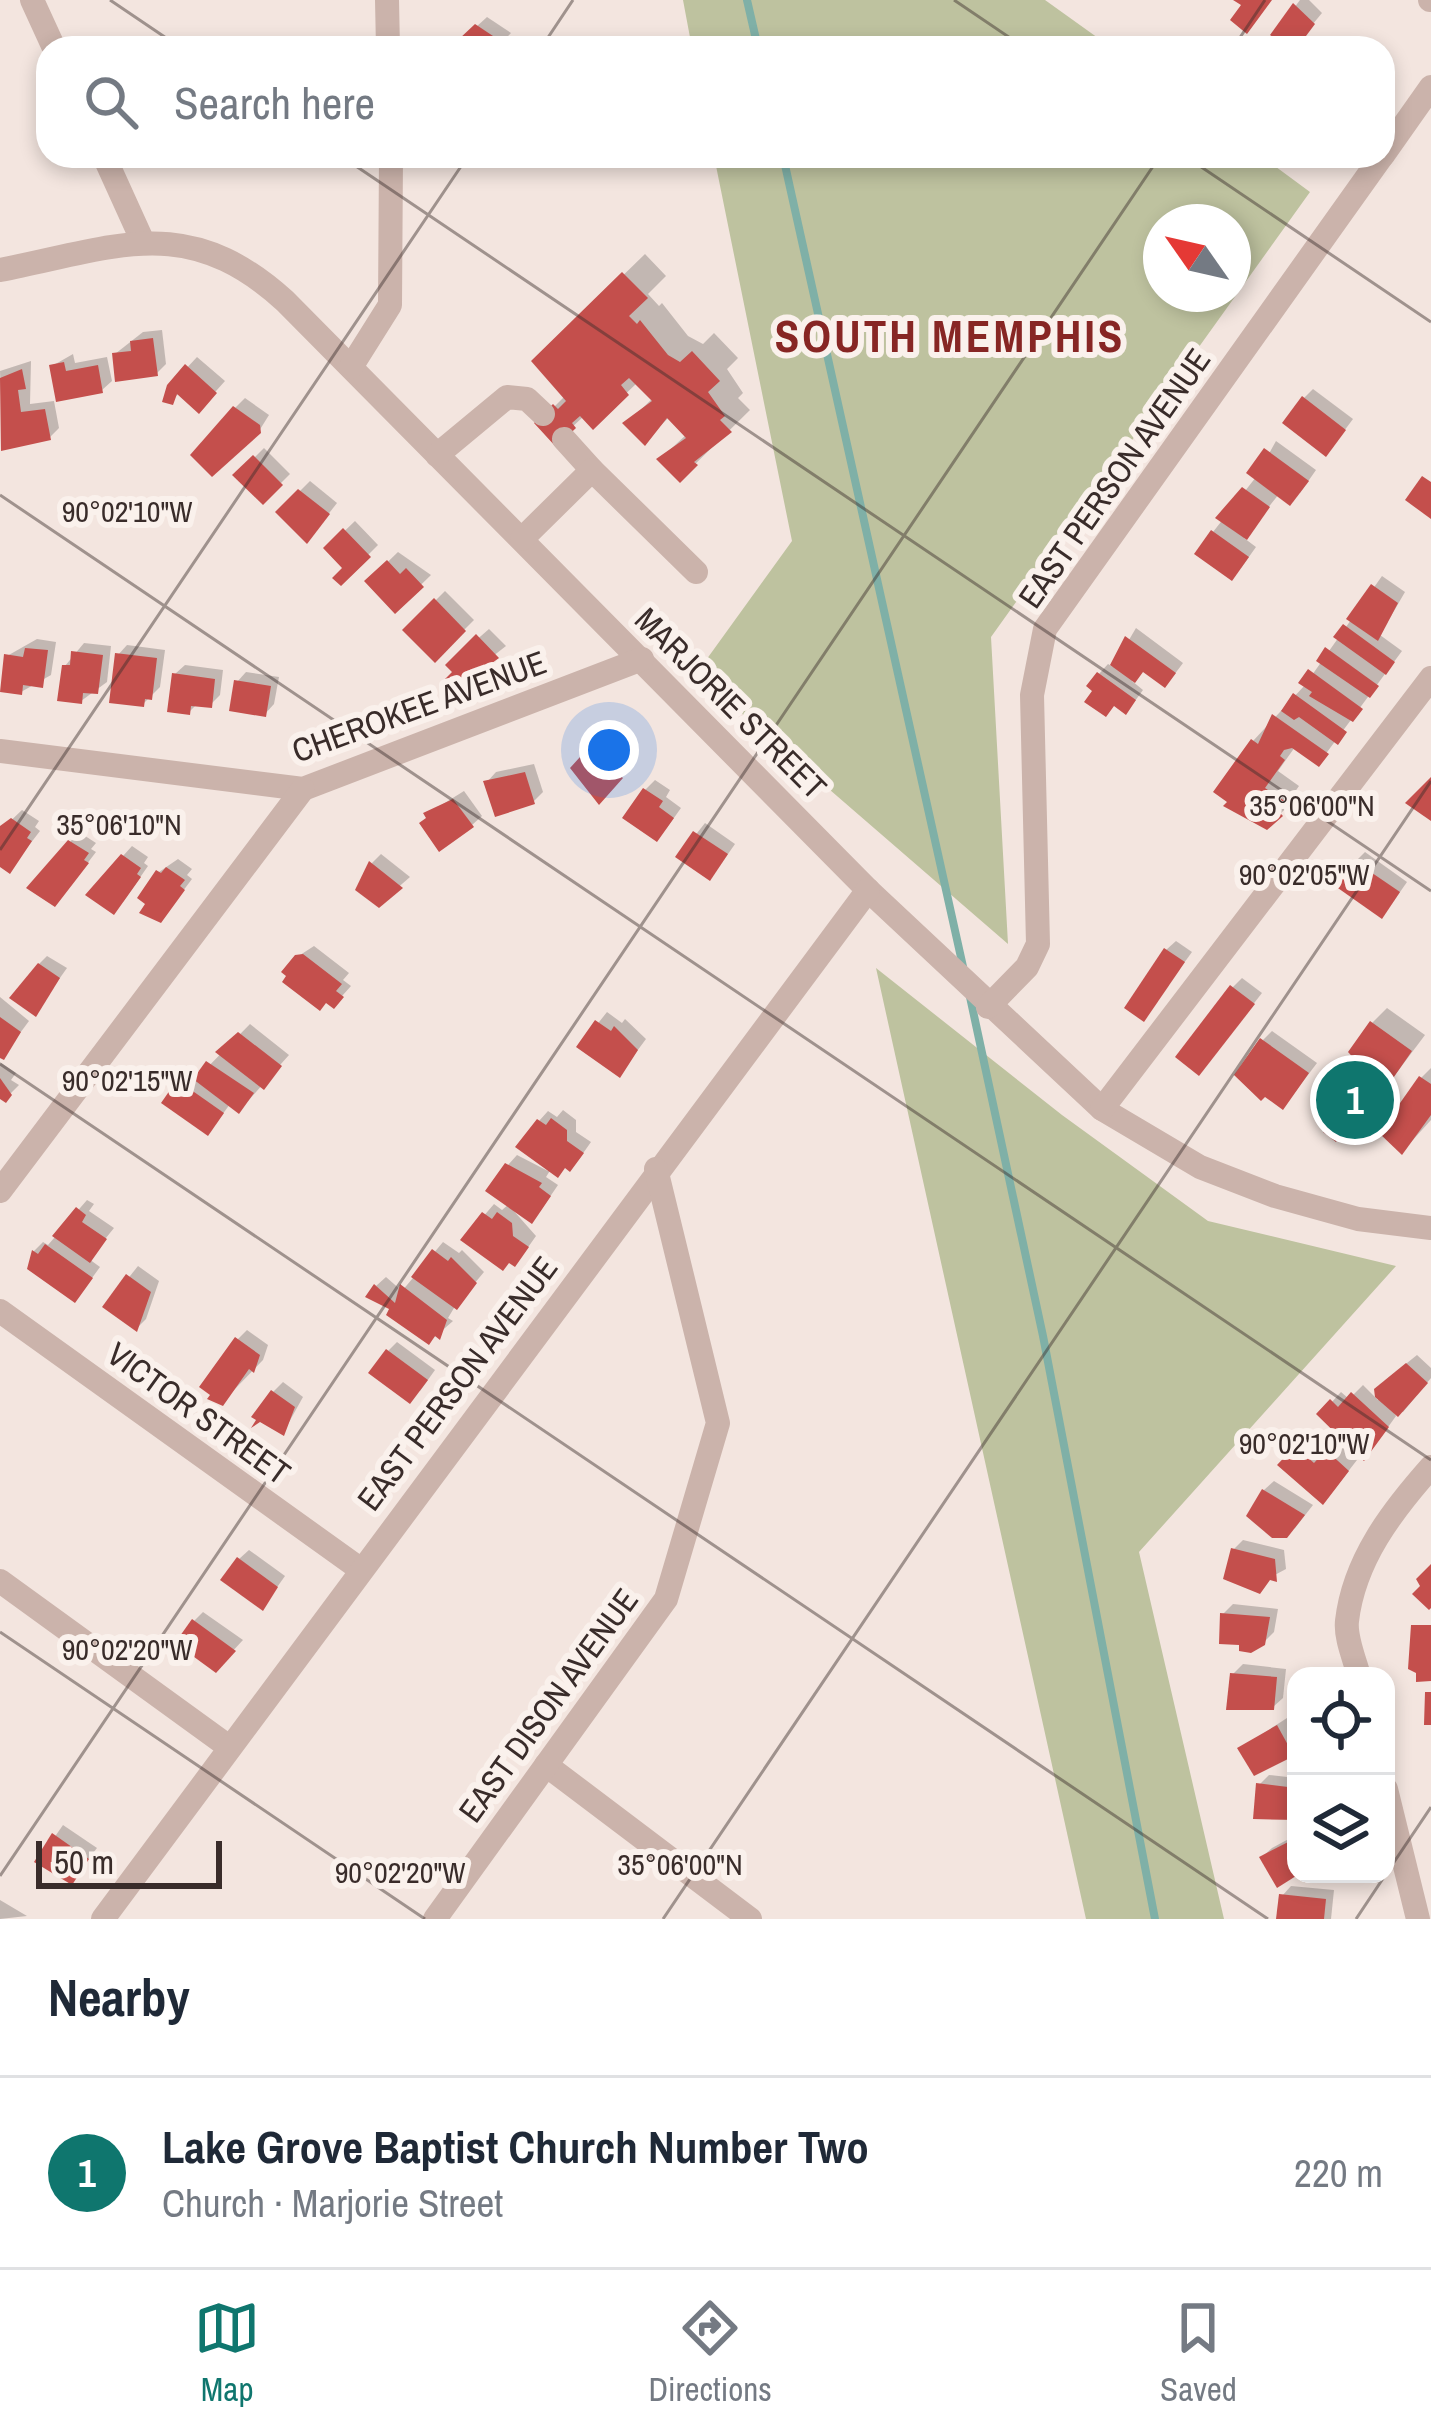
<!DOCTYPE html>
<meta charset="utf-8">
<style>
:root{--surface:#fff;--page:#f2f2f3;--text:#1f2937;--muted:#747a83;--line:#e0e1e3;--accent:#0f766e}
body{margin:0;font-family:"Archivo Narrow",sans-serif;background:var(--page);color:var(--text)}
.controls{position:absolute;right:36px;bottom:36px;display:grid;overflow:hidden;border-radius:24px;box-shadow:0 6px 18px #0003}
.controls button{width:108px;height:108px;display:grid;place-items:center;padding:0;border:0;border-bottom:3px solid var(--line);background:var(--surface);color:var(--text);font:60px sans-serif}
.compass{position:absolute;left:1143px;top:204px;width:108px;height:108px;border-radius:50%;background:var(--surface);box-shadow:0 6px 18px #0003;rotate:304deg}
.scale{position:absolute;left:36px;bottom:30px;width:186px;box-sizing:border-box;padding-left:12px;border:6px solid #392c2a;border-top:0;font-size:33px;line-height:42px;white-space:nowrap;color:#392c2a;-webkit-text-stroke:9px #faf1ec;paint-order:stroke}
.you{position:absolute;left:609px;top:750px;width:42px;height:42px;margin:-30px;border:9px solid #fff;border-radius:50%;background:#1a73e8;box-shadow:0 0 0 18px #1a73e833}
.badge{display:grid;place-items:center;width:78px;height:78px;border-radius:50%;background:var(--accent);color:#fff;font-size:39px;font-weight:700}
.pin{position:absolute;translate:-50% -50%;border:6px solid #fff;box-shadow:0 3px 12px #0006}
.list{margin:0;padding:0;list-style:none}
h2{display:flex;justify-content:space-between;align-items:center;height:156px;margin:0;padding:0 48px;font-size:51px}
h2 small{font-size:39px;font-weight:400;color:var(--muted)}
.list li{display:grid;grid-template-columns:78px 1fr auto;gap:36px;align-items:center;box-sizing:border-box;height:192px;padding:0 48px;border-top:3px solid var(--line)}
.list b{display:block;font-size:45px;white-space:nowrap}
.list p{margin:0;font-size:39px;white-space:nowrap;color:var(--muted)}
.list em{font-size:39px;font-style:normal;color:var(--muted)}
.icon{flex:none;width:66px;height:66px;fill:none;stroke:currentColor;stroke-width:2;stroke-linecap:round;stroke-linejoin:round}
.map{position:relative;flex:none;width:1431px;height:1919px;overflow:hidden}
.search{position:absolute;background:var(--surface);box-shadow:0 6px 18px #0003;left:36px;right:36px;top:36px;height:132px;display:flex;align-items:center;gap:30px;box-sizing:border-box;padding:0 42px;border-radius:36px;color:var(--muted);font-size:45px}
.sheet{height:348px;background:var(--surface)}
nav{display:flex;justify-content:space-around;align-items:center;box-sizing:border-box;height:168px;border-top:3px solid var(--line);background:var(--surface);font-size:33px;color:var(--muted)}
nav a{display:grid;justify-items:center;gap:6px}
nav .on{color:var(--accent)}
.map>svg:first-child{display:block}
</style>
<div class="map">
<svg width="1431" height="1919" viewBox="0 0 1431 1919">
<rect width="100%" height="100%" fill="#f3e5df"/>
<g fill="#bec29f" fill-rule="evenodd">
<polygon points="683,0 1045,0 1112,48 692,48"/>
<path d="M714,156H1261L1310,192L991,637L1008,944L696,674L792,541ZM1233,222V294H1161V222Z"/>
<polygon points="876,968 1062,1115 1208,1221 1396,1266 1139,1552 1224,1919 1086,1919"/>
</g>
<g fill="#0003">
<polygon points="1300,0 1309,0 1322,13 1293,48 1274,35"/>
<polygon points="487,17 511,33 497,48 463,48 463,39"/>
<polygon points="645,254 666,276 648,294 659,306 662,303 688,336 703,344 714,333 738,358 727,369 743,393 738,398 750,410 680,479 660,459 687,434 670,416 645,442 627,423 653,398 638,382 593,425 584,416 556,442 538,423 565,396 535,361"/>
<polygon points="162,330 166,364 156,374 115,354 143,332"/>
<polygon points="73,354 75,363 107,357 112,381 102,390 52,366"/>
<polygon points="197,357 225,381 199,410 179,393 173,399 170,386"/>
<polygon points="31,361 30,404 54,401 59,428 49,438 3,447 0,371"/>
<polygon points="1313,389 1353,419 1335,443 1304,398"/>
<polygon points="245,398 269,415 259,431 235,408"/>
<polygon points="1276,441 1316,470 1300,493 1279,494 1244,538 1256,547 1241,568 1213,532 1256,477"/>
<polygon points="264,448 290,474 263,501 237,475"/>
<polygon points="310,481 337,503 316,530 279,512"/>
<polygon points="355,521 378,545 341,582 346,568 327,548"/>
<polygon points="398,552 431,575 395,610 368,581"/>
<polygon points="1382,576 1405,592 1380,635 1402,651 1319,763 1295,747 1278,771 1299,786 1292,796 1296,799 1267,826 1253,741 1305,685"/>
<polygon points="445,591 474,620 435,659 406,630"/>
<polygon points="1136,628 1183,663 1174,675 1144,669 1132,681 1143,690 1135,701 1096,690 1099,674 1108,664 1113,667"/>
<polygon points="489,629 506,646 456,685 458,656"/>
<polygon points="37,639 56,642 51,675 21,692 7,656"/>
<polygon points="84,643 111,646 107,682 81,701 65,666"/>
<polygon points="127,645 165,650 160,687 143,704 118,655"/>
<polygon points="185,665 223,670 220,695 210,705 198,703 189,712 175,674"/>
<polygon points="246,672 279,677 274,704 265,714 237,682"/>
<polygon points="602,738 628,755 623,760 630,767 599,800 574,768"/>
<polygon points="534,764 543,792 534,801 487,782 496,772"/>
<polygon points="655,780 670,790 666,797 681,808 666,829 645,790"/>
<polygon points="464,791 482,816 472,825 427,814"/>
<polygon points="22,810 39,821 35,827 40,831 10,870 0,863 0,831"/>
<polygon points="705,823 735,844 719,867 679,856"/>
<polygon points="79,832 96,843 91,849 96,852 64,894 30,887"/>
<polygon points="132,846 148,857 144,863 148,866 123,902 123,856"/>
<polygon points="1365,852 1407,882 1391,905 1355,862"/>
<polygon points="381,854 410,877 379,904 372,863"/>
<polygon points="178,859 192,869 187,875 192,879 161,920 159,872"/>
<polygon points="1176,941 1192,952 1144,1018 1166,950"/>
<polygon points="314,946 349,973 343,980 351,986 334,1005 297,957"/>
<polygon points="47,956 67,968 35,1013 37,966"/>
<polygon points="1242,978 1262,993 1208,1062 1233,987"/>
<polygon points="0,997 29,1021 3,1056 0,1054"/>
<polygon points="1387,1008 1425,1035 1349,1136 1372,1023"/>
<polygon points="607,1012 622,1023 625,1019 646,1039 620,1074 580,1046"/>
<polygon points="250,1024 289,1055 248,1101 230,1104 217,1122 179,1082 189,1072 197,1078"/>
<polygon points="1272,1031 1317,1063 1292,1096 1263,1040"/>
<polygon points="0,1062 16,1073 11,1080 19,1085 5,1099 0,1096"/>
<polygon points="1431,1068 1431,1120 1411,1142 1421,1078"/>
<polygon points="563,1110 576,1120 576,1132 591,1142 579,1159 551,1169 546,1177 558,1185 541,1210 513,1210 536,1236 524,1253 464,1239 494,1204 502,1210 509,1204 508,1165 517,1155 548,1171 539,1121 548,1111 557,1117"/>
<polygon points="87,1200 94,1204 89,1211 114,1228 89,1259 100,1267 84,1289 30,1268 34,1251 43,1242 48,1245"/>
<polygon points="443,1242 459,1253 462,1250 484,1272 454,1308 448,1318 453,1321 429,1342 376,1286 386,1277 402,1291"/>
<polygon points="138,1266 159,1281 146,1319 137,1328 106,1306"/>
<polygon points="247,1330 268,1345 263,1360 232,1392 238,1339"/>
<polygon points="397,1342 435,1370 420,1391 388,1351"/>
<polygon points="1417,1355 1431,1368 1431,1378 1403,1412 1384,1399 1396,1416 1373,1448 1321,1414 1341,1392 1349,1399 1363,1385 1378,1400 1387,1379"/>
<polygon points="283,1382 303,1397 283,1433 273,1392"/>
<polygon points="1306,1439 1325,1456 1338,1443 1357,1460 1333,1491 1282,1465"/>
<polygon points="1274,1481 1313,1505 1295,1528 1278,1537 1264,1490"/>
<polygon points="1243,1540 1284,1550 1286,1569 1271,1577 1234,1549"/>
<polygon points="249,1550 285,1576 263,1607 239,1559"/>
<polygon points="1233,1604 1278,1609 1274,1632 1263,1643 1223,1614"/>
<polygon points="203,1612 243,1640 216,1669 194,1621"/>
<polygon points="1243,1664 1286,1669 1283,1698 1273,1707 1233,1674"/>
<polygon points="1287,1718 1296,1734 1293,1754 1241,1748"/>
<polygon points="1269,1775 1296,1778 1296,1817 1259,1785"/>
<polygon points="63,1825 97,1848 71,1881 38,1861"/>
<polygon points="1296,1835 1296,1873 1262,1857 1272,1848"/>
<polygon points="1291,1886 1334,1890 1331,1919 1279,1919 1282,1896"/>
<polygon points="0,1900 27,1916 0,1919"/>
</g>
<g fill="none" stroke-linecap="round" stroke-linejoin="round">
<g stroke="#7fb0a7" stroke-width="8">
<polyline points="747,0 758,48"/>
<polyline points="783,156 964,971"/>
<polyline points="970,997 1043,1336 1155,1919"/>
</g>
</g>
<g fill="#c44f4c">
<polygon points="1233,0 1272,0 1247,34 1230,20 1241,5"/>
<polygon points="1293,3 1315,24 1297,48 1288,48 1270,35"/>
<polygon points="475,24 505,44 502,48 460,48 463,43 458,40"/>
<polygon points="622,272 648,298 629,316 637,324 640,320 668,355 680,362 692,351 720,381 708,392 725,416 720,420 732,432 694,462 698,465 680,483 656,459 686,438 667,418 645,446 622,423 652,401 629,378 621,385 629,395 593,430 580,416 572,423 576,428 556,447 534,423 553,404 558,409 566,401 531,361"/>
<polygon points="153,338 158,376 115,382 112,353 131,351 130,341"/>
<polygon points="64,362 66,371 98,365 103,393 56,402 49,365"/>
<polygon points="185,364 217,393 199,414 177,394 173,405 162,402 167,385"/>
<polygon points="22,369 26,389 18,390 21,412 45,409 51,440 1,451 0,378"/>
<polygon points="1302,396 1346,430 1326,457 1282,423"/>
<polygon points="233,406 260,425 261,433 212,477 190,455"/>
<polygon points="1264,448 1309,481 1290,506 1246,473"/>
<polygon points="253,455 283,485 263,505 232,475"/>
<polygon points="1422,476 1431,482 1431,519 1405,500"/>
<polygon points="1242,487 1270,507 1247,540 1215,518"/>
<polygon points="298,489 330,514 307,544 275,512"/>
<polygon points="343,528 371,557 341,586 332,578 342,568 323,548"/>
<polygon points="1211,530 1249,557 1232,581 1194,554"/>
<polygon points="387,560 400,574 406,568 424,587 395,614 364,581"/>
<polygon points="1371,584 1398,603 1378,641 1346,619"/>
<polygon points="434,598 466,631 435,663 402,630"/>
<polygon points="1343,624 1395,662 1386,675 1333,637"/>
<polygon points="476,634 499,658 456,689 445,679 452,672 445,665"/>
<polygon points="1125,636 1176,673 1165,688 1143,672 1135,683 1110,665"/>
<polygon points="1325,647 1379,686 1370,698 1316,661"/>
<polygon points="25,648 48,650 43,688 23,685 22,695 0,692 4,654 23,657"/>
<polygon points="71,651 103,655 98,694 83,693 82,704 57,701 62,665 70,665"/>
<polygon points="115,653 157,658 152,700 145,699 144,707 109,703"/>
<polygon points="1308,669 1363,709 1353,722 1309,696 1312,692 1298,683"/>
<polygon points="1097,672 1136,700 1126,715 1114,706 1106,717 1084,702 1092,691 1086,686"/>
<polygon points="172,673 215,679 212,708 191,706 190,715 167,712"/>
<polygon points="234,680 271,686 266,717 229,711"/>
<polygon points="1293,693 1347,732 1338,745 1299,717 1294,720 1281,711"/>
<polygon points="1272,714 1329,754 1319,767 1292,748 1284,750 1280,756 1285,760 1265,788 1286,802 1279,812 1283,816 1267,830 1223,806 1227,802 1213,792 1251,739 1258,744"/>
<polygon points="590,746 621,766 616,772 623,778 599,805 570,768"/>
<polygon points="525,772 535,804 495,817 483,781"/>
<polygon points="1431,777 1431,821 1405,803"/>
<polygon points="643,788 663,801 659,807 674,818 657,842 622,818"/>
<polygon points="453,799 474,827 439,852 419,823 426,818 423,813"/>
<polygon points="11,818 31,832 27,838 32,841 10,874 0,867 0,826"/>
<polygon points="693,831 728,854 710,881 675,857"/>
<polygon points="68,840 89,853 84,860 89,863 55,907 26,888"/>
<polygon points="121,854 141,868 137,874 141,877 114,915 85,895"/>
<polygon points="1353,860 1400,892 1382,919 1335,886"/>
<polygon points="369,861 403,888 379,908 355,890"/>
<polygon points="166,867 185,880 180,886 185,890 161,923 139,913 145,904 137,898 156,870 161,873"/>
<polygon points="1164,948 1185,962 1144,1022 1124,1008"/>
<polygon points="303,954 342,984 336,991 344,997 334,1009 326,1003 320,1011 282,982 286,976 281,972 295,955"/>
<polygon points="38,963 60,978 36,1017 9,998"/>
<polygon points="1230,985 1255,1004 1199,1076 1175,1057"/>
<polygon points="0,1017 21,1032 4,1060 0,1058"/>
<polygon points="595,1020 611,1031 614,1026 638,1050 620,1078 576,1047"/>
<polygon points="1370,1021 1412,1051 1350,1140 1341,1134 1336,1142 1323,1132 1328,1125 1321,1120 1360,1065 1348,1052"/>
<polygon points="238,1032 282,1066 264,1090 215,1052"/>
<polygon points="1260,1038 1309,1073 1283,1110 1265,1097 1261,1101 1234,1075"/>
<polygon points="206,1061 254,1093 239,1114 193,1079"/>
<polygon points="1419,1076 1431,1084 1431,1115 1402,1155 1379,1133"/>
<polygon points="0,1078 12,1095 6,1103 0,1099"/>
<polygon points="177,1080 224,1113 208,1136 161,1103"/>
<polygon points="551,1118 567,1130 567,1141 584,1153 570,1172 565,1168 558,1178 515,1147 537,1119 546,1125"/>
<polygon points="505,1163 542,1183 539,1187 551,1196 532,1224 485,1191"/>
<polygon points="76,1207 86,1215 82,1222 107,1239 90,1263 52,1236"/>
<polygon points="482,1212 492,1219 497,1212 512,1223 513,1236 529,1247 515,1267 509,1263 503,1271 460,1240"/>
<polygon points="45,1244 93,1278 75,1303 27,1269 32,1250 38,1254"/>
<polygon points="432,1249 448,1261 451,1257 477,1283 457,1310 411,1277"/>
<polygon points="126,1274 151,1292 137,1332 102,1307"/>
<polygon points="374,1284 395,1303 400,1284 447,1320 440,1340 435,1336 429,1345 386,1315 389,1309 365,1297"/>
<polygon points="235,1337 260,1355 254,1373 249,1369 223,1406 207,1399 210,1395 199,1387"/>
<polygon points="386,1349 428,1380 410,1404 368,1373"/>
<polygon points="1406,1363 1428,1383 1398,1417 1375,1397 1374,1389"/>
<polygon points="271,1390 295,1407 284,1436 260,1422 251,1428 256,1420 251,1417"/>
<polygon points="1351,1392 1389,1427 1364,1461 1316,1414 1330,1399 1338,1407"/>
<polygon points="1295,1446 1314,1463 1326,1450 1349,1471 1323,1505 1277,1465"/>
<polygon points="1262,1489 1305,1515 1287,1538 1272,1538 1246,1516"/>
<polygon points="1231,1548 1275,1559 1277,1582 1270,1580 1260,1594 1223,1579"/>
<polygon points="237,1557 278,1587 263,1611 220,1580"/>
<polygon points="1431,1564 1431,1608 1429,1610 1412,1594 1420,1586 1416,1579"/>
<polygon points="1220,1613 1270,1617 1265,1645 1251,1653 1239,1651 1239,1645 1219,1644"/>
<polygon points="192,1619 236,1651 216,1673 175,1643"/>
<polygon points="1411,1625 1431,1625 1431,1681 1416,1682 1416,1673 1408,1669"/>
<polygon points="1230,1673 1277,1677 1274,1710 1226,1710"/>
<polygon points="1425,1692 1431,1692 1431,1725 1424,1725"/>
<polygon points="1277,1725 1294,1756 1254,1776 1237,1748"/>
<polygon points="1256,1783 1296,1788 1296,1820 1253,1819"/>
<polygon points="52,1833 89,1859 72,1885 34,1862"/>
<polygon points="1296,1838 1296,1876 1277,1888 1259,1857"/>
<polygon points="1279,1894 1326,1899 1324,1919 1276,1919"/>
</g>
<g fill="none" stroke-linecap="round" stroke-linejoin="round">
<g stroke="#cbb3ab" stroke-width="24">
<polyline points="32,0 54,48"/>
<polyline points="387,0 388,48"/>
<polyline points="1430,0 1431,0"/>
<polyline points="1383,155 1431,87"/>
<polyline points="104,156 143,242"/>
<path d="M0,270C117,247 187,212 285,301L868,890L1102,1109L1200,1167L1275,1196L1358,1219L1431,1228"/>
<polyline points="351,367 390,305 391,156"/>
<polyline points="564,439 592,470"/>
<polyline points="437,455 507,397 527,399 543,414"/>
<polyline points="522,539 592,470 696,572"/>
<polyline points="0,751 303,789 642,659"/>
<polyline points="988,1007 1027,967 1038,944 1032,695 1045,629 1382,156"/>
<polyline points="1102,1109 1431,678"/>
<polyline points="0,1191 303,789"/>
<polyline points="0,1311 360,1569"/>
<polyline points="0,1581 229,1747"/>
<path d="M1359,1676C1355,1660 1345,1638 1347,1621C1354,1560 1392,1511 1431,1467"/>
<polyline points="546,1765 750,1919"/>
<polyline points="1386,1789 1418,1919"/>
<polyline points="103,1919 868,890"/>
<polyline points="435,1919 666,1599 718,1423 656,1169"/>
</g>
</g>
<path fill="none" stroke="#392c2a" stroke-width="3" stroke-opacity="0.45" d="M110,0L181,48M954,0L1025,48M541,48L573,0M1233,48L1265,0M341,156L1431,891M1185,156L1431,322M0,495L1431,1460M0,850L468,156M0,1064L1268,1919M0,1632L425,1919M1386,1874L1431,1807M0,1876L1160,156M663,1919L1431,781M1356,1919L1386,1874"/>
<g text-anchor="middle" stroke-width="12" stroke-linejoin="round" paint-order="stroke">
<g font-size="33" fill="#392c2a" stroke="#faf1ec">
<text transform="translate(1114 478) rotate(-55)" y="12">EAST PERSON AVENUE</text>
<text transform="translate(731 703) rotate(45)" y="12">MARJORIE STREET</text>
<text transform="translate(419 706) rotate(-20)" y="12">CHEROKEE AVENUE</text>
<text transform="translate(457 1383) rotate(-53)" y="12">EAST PERSON AVENUE</text>
<text transform="translate(199 1413) rotate(36)" y="12">VICTOR STREET</text>
<text transform="translate(548 1705) rotate(-54)" y="12">EAST DISON AVENUE</text>
</g>
<g font-size="45" font-weight="bold" letter-spacing="3" fill="#872624" stroke="#faf1ec">
<text x="950" y="352">SOUTH MEMPHIS</text>
</g>
</g>
<g font-size="30" text-anchor="middle" fill="#392c2a" stroke="#faf1ec" stroke-width="12" stroke-linejoin="round" paint-order="stroke">
<text x="127" y="522">90°02'10"W</text>
<text x="1312" y="816">35°06'00"N</text>
<text x="119" y="835">35°06'10"N</text>
<text x="1304" y="885">90°02'05"W</text>
<text x="127" y="1091">90°02'15"W</text>
<text x="1304" y="1454">90°02'10"W</text>
<text x="127" y="1660">90°02'20"W</text>
<text x="680" y="1875">35°06'00"N</text>
<text x="400" y="1883">90°02'20"W</text>
</g>
</svg>
<div class="controls">
<button><svg class="icon" aria-label="locate" viewBox="0 0 24 24"><circle cx="12" cy="12" r="6"/><path d="M12 2v4M12 18v4M2 12h4M18 12h4"/></svg></button>
<button><svg class="icon" aria-label="layers" viewBox="0 0 24 24"><path d="M12 4l9 5-9 5-9-5zM3 14l9 5 9-5"/></svg></button>
</div>
<svg class="compass" viewBox="-18 -18 36 36"><path d="M0-13l5 13h-10z" fill="#e53935"/><path d="M0 13l5-13h-10z" fill="#747a83"/></svg>
<div class="scale">50 m</div>
<div class="you"></div>
<div class="pin badge" style="left:1355px;top:1100px">1</div>
<div class="search"><svg class="icon" aria-label="search" viewBox="0 0 24 24"><circle cx="10" cy="10" r="6"/><path d="M15 15l6 6"/></svg>Search here</div>
</div>
<section class="sheet">
<h2>Nearby<small></small></h2>
<ul class="list">
<li><span class="badge">1</span><div><b>Lake Grove Baptist Church Number Two</b><p>Church · Marjorie Street</p></div><em>220 m</em></li>
</ul>
</section>
<nav>
<a class="on"><svg class="icon" aria-label="map" viewBox="0 0 24 24"><path d="M3 6l6-2 6 2 6-2v14l-6 2-6-2-6 2zM9 4v14M15 6v14"/></svg>Map</a>
<a><svg class="icon" aria-label="directions" viewBox="0 0 24 24"><path d="M12 3l9 9-9 9-9-9zM9 14v-3h6M13 9l2 2-2 2"/></svg>Directions</a>
<a><svg class="icon" aria-label="saved" viewBox="0 0 24 24"><path d="M7 4h10v16l-5-4-5 4z"/></svg>Saved</a>
</nav>
